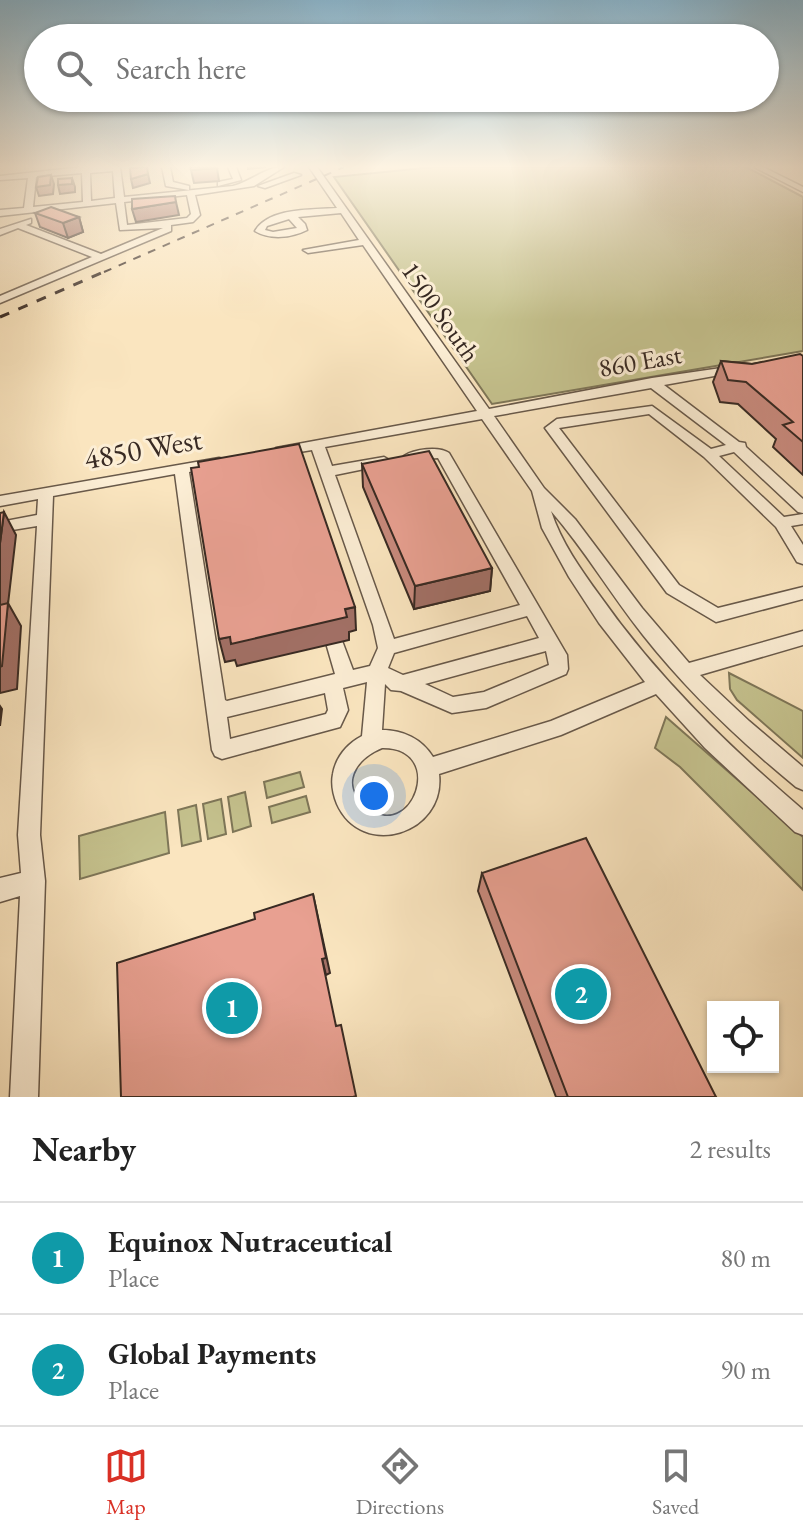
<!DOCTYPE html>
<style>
:root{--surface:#fff;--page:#f2f2f2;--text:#222;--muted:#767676;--line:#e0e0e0;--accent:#d93025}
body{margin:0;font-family:"EB Garamond",serif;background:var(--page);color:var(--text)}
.controls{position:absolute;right:24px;bottom:24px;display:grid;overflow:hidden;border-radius:0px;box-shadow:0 2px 6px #0004}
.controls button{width:72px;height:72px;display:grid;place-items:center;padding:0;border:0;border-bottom:2px solid var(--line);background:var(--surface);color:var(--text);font:40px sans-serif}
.you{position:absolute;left:374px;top:796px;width:28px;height:28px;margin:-20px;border:6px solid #fff;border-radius:50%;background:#1a73e8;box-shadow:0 0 0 12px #1a73e833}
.badge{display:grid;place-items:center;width:52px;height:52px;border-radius:50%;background:var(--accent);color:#fff;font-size:26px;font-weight:700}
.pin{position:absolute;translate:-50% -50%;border:4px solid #fff;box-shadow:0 2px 8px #0006}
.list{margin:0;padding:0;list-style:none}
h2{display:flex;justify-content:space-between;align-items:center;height:104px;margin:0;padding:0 32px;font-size:34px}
h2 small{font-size:26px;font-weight:400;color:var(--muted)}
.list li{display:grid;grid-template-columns:52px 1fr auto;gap:24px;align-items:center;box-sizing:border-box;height:112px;padding:0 32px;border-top:2px solid var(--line)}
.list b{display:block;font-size:30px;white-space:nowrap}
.list p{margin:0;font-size:26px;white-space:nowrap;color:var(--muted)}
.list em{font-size:26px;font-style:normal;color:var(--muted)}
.icon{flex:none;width:44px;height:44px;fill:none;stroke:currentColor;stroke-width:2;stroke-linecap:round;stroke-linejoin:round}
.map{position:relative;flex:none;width:803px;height:1097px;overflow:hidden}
.search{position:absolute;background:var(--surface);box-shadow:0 2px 6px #0004;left:24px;right:24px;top:24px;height:88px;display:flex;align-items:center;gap:20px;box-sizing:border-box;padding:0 28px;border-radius:44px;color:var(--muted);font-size:30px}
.sheet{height:328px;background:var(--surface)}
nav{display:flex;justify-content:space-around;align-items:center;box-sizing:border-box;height:112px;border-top:2px solid var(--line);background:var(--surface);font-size:22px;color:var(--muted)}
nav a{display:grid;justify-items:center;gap:4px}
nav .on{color:var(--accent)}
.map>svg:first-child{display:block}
</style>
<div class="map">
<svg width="803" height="1097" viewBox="0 0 803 1097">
<rect width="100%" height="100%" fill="#fae5bf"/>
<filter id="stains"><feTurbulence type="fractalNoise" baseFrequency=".0025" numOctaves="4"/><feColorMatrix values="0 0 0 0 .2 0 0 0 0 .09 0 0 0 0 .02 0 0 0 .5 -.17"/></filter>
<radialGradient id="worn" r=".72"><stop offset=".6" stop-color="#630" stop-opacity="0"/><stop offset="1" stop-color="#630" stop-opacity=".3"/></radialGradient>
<g fill="#c5c28e" stroke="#7e7658" stroke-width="2">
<polygon points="434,167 746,167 803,197 803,351 492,404 334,177"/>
<polygon points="729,673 803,711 803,758 737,700 730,689"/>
<polygon points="666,717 803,837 803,890 680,767 655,748"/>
<polygon points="300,772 304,787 267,798 264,782"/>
<polygon points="245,792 251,826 233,832 228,797"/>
<polygon points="306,796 310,812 272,823 269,807"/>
<polygon points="221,799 226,834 208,839 203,804"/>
<polygon points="196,805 201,841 182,846 178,810"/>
<polygon points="165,812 169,853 80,879 79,836"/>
</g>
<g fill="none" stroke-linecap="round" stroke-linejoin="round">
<defs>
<g id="minor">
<path d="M82,167H120L124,197L233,186C250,182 267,166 284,167L254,186L195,195L200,215L193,222L171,225V231L0,303V296L92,257L18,228L0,235V229L31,219V223L26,225L101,254L163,228L120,230L116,203L0,216V210L24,208L28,178L0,180V176ZM113,171L115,198L91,201L90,173ZM82,173L83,202L33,207L36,177ZM187,195L191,214L187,218L127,225L124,202Z"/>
<polygon points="162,167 170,167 173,182 189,186 189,190 166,186"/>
<polygon points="228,167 236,167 241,180 218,186 218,182 233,179"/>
<path d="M309,167H317L489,409L652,378L742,365V371L664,385L739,442L745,443L746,447L803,499V513L798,512L734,452L719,456L784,517L803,514V524L791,526L803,545V564L797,562L776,527L704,457L649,414L559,428L679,585L718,608L803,587V599L716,622L667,593L545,428L557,419L652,406L711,449L726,445L651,388L494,416L544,488L575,519L642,608L689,663L803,631V645L700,675L749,721L803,767V790L796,787C740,741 688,692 643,635C611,595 585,550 551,511C561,542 581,570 600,596C657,677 728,746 803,810V835L795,832L705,748L656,694L561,735L439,774C446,834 362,860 337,804C333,794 331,784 333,774C336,757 347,744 362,736L367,682L343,688L348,710L340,727L222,759L215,756L212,750L175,474L53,496L40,835L45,881L38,1097H10L20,896L0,902V878L21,873L18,835L37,526L0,532V522L37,515L38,499L0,506V496L219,458L224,459L226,462L224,465L189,472L225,700L227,701L335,674L326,643L329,638L335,636L341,638L353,670L370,666L378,648L373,625L312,450L281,455L274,451L276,448L477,411L363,245L308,253L303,250L359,240L341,213L298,217L305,224L307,230C291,238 270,240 255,231C269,207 313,210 337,208ZM289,219L297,228L273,232L265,230L267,226ZM482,419L532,491L542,528L569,577L599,623L645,682L551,721L433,757C422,739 403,730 382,730L385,684L391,690L401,691L452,713L486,708L566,674L568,669L567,655L449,453C439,446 414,449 404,456L411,460L438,458L520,605L394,639L335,475L384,465L391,461L384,457L332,466L325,447ZM527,616L539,638L403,675L388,668L394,653ZM546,651L549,665L484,692L453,697L425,684ZM325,693L328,710L326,714L230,739L227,717ZM382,748C448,747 412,844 367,808C338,786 355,759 382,748Z"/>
<polygon points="754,167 763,167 803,187 803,192"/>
<polygon points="294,173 301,175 265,188 258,186"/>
</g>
</defs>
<use href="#minor" stroke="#68594a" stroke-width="3"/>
<use href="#minor" fill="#fceed5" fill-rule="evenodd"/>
<polyline stroke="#382a23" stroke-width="2" stroke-dasharray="8 8" stroke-linecap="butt" points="104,272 344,167"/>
<polyline stroke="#382a23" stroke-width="3" stroke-dasharray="10 10" stroke-linecap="butt" points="0,317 108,270"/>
</g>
<g fill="#c88a7d" stroke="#382a23" stroke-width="2">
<polygon points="35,213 79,217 83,232 68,238 40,227"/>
<polygon points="803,356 803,475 773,447 776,439 738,404 720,402 713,382 721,361 752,364"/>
<polygon points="362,464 492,568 490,591 414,609 363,487"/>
<polygon points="482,873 716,1097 556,1097 478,891"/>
</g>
<g fill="#a27066" stroke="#382a23" stroke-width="2">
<polygon points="248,167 266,167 248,169"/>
<polygon points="217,168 219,181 194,183 191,170"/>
<polygon points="148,174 150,183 133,188 131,179"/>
<polygon points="51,175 54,184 53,194 39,196 36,187"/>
<polygon points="72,178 75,187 75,192 60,194 58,185"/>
<polygon points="176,202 179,215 136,222 132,209"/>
<polygon points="79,217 83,232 68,238 63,223"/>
<polygon points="4,512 16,535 5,630 0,622 0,543"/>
<polygon points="492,568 490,591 414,609 415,586"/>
<polygon points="8,603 21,626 17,689 0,693 0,667"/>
<polygon points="355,607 356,630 349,632 349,640 237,666 235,660 225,662 219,639"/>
<polygon points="0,706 2,709 0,726"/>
<polygon points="313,894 330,973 326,975 322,959"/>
</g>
<g fill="#e8a091" stroke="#382a23" stroke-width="2">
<polygon points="147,167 148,174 131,179 130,168"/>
<polygon points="190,167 216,167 217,168 191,170"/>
<polygon points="51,175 50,185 36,187 38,177"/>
<polygon points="72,178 72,184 58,185 58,179"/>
<polygon points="175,196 176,202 132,209 132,199"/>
<polygon points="51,207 79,217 63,223 35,213"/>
<polygon points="800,354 803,356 803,442 783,425 793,422 746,382 728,380 721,361 752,364"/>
<polygon points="299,444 355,607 345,609 347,617 231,644 230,637 219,639 191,468 199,467 198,462"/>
<polygon points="429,451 492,568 415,586 362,464"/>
<polygon points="4,512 0,543 0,513"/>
<polygon points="8,603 2,666 0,667 0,605"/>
<polygon points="586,838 716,1097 568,1097 482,873"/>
<polygon points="313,894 326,958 322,959 336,1026 341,1025 356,1096 353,1097 121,1097 117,963 255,919 254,913"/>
</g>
<linearGradient id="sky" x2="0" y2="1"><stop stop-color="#8bb8d1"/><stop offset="0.52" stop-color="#fdf3e2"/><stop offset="1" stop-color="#fdf3e2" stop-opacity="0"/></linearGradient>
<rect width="803" height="320" fill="url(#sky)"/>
<g text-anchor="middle" stroke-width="6" stroke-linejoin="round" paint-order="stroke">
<g font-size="26" fill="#382a23" stroke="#fceed5">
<text transform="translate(441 312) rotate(55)" y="9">1500 South</text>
<text transform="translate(640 361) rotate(-10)" y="9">860 East</text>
</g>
<g font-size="30" fill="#382a23" stroke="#fceed5">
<text transform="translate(143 449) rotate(-10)" y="10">4850 West</text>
</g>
</g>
<rect width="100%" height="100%" filter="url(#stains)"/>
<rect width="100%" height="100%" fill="url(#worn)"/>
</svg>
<div class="controls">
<button><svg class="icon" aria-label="locate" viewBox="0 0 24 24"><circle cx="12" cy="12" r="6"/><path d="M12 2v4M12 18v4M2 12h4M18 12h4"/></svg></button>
</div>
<div class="you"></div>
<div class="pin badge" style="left:232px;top:1008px;background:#0f9aa8">1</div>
<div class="pin badge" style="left:581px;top:994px;background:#0f9aa8">2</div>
<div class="search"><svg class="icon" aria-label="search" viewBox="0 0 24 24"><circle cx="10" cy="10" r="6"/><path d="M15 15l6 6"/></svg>Search here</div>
</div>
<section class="sheet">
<h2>Nearby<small>2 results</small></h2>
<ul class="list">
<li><span class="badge" style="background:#0f9aa8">1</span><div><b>Equinox Nutraceutical</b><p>Place</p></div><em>80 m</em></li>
<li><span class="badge" style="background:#0f9aa8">2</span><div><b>Global Payments</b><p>Place</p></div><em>90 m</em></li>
</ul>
</section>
<nav>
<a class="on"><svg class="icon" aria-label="map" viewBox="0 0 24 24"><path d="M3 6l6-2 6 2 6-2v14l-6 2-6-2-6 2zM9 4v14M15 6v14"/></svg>Map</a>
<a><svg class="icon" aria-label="directions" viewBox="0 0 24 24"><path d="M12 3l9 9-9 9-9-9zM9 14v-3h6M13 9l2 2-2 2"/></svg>Directions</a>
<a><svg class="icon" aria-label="saved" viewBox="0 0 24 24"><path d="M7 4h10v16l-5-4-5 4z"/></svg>Saved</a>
</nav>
